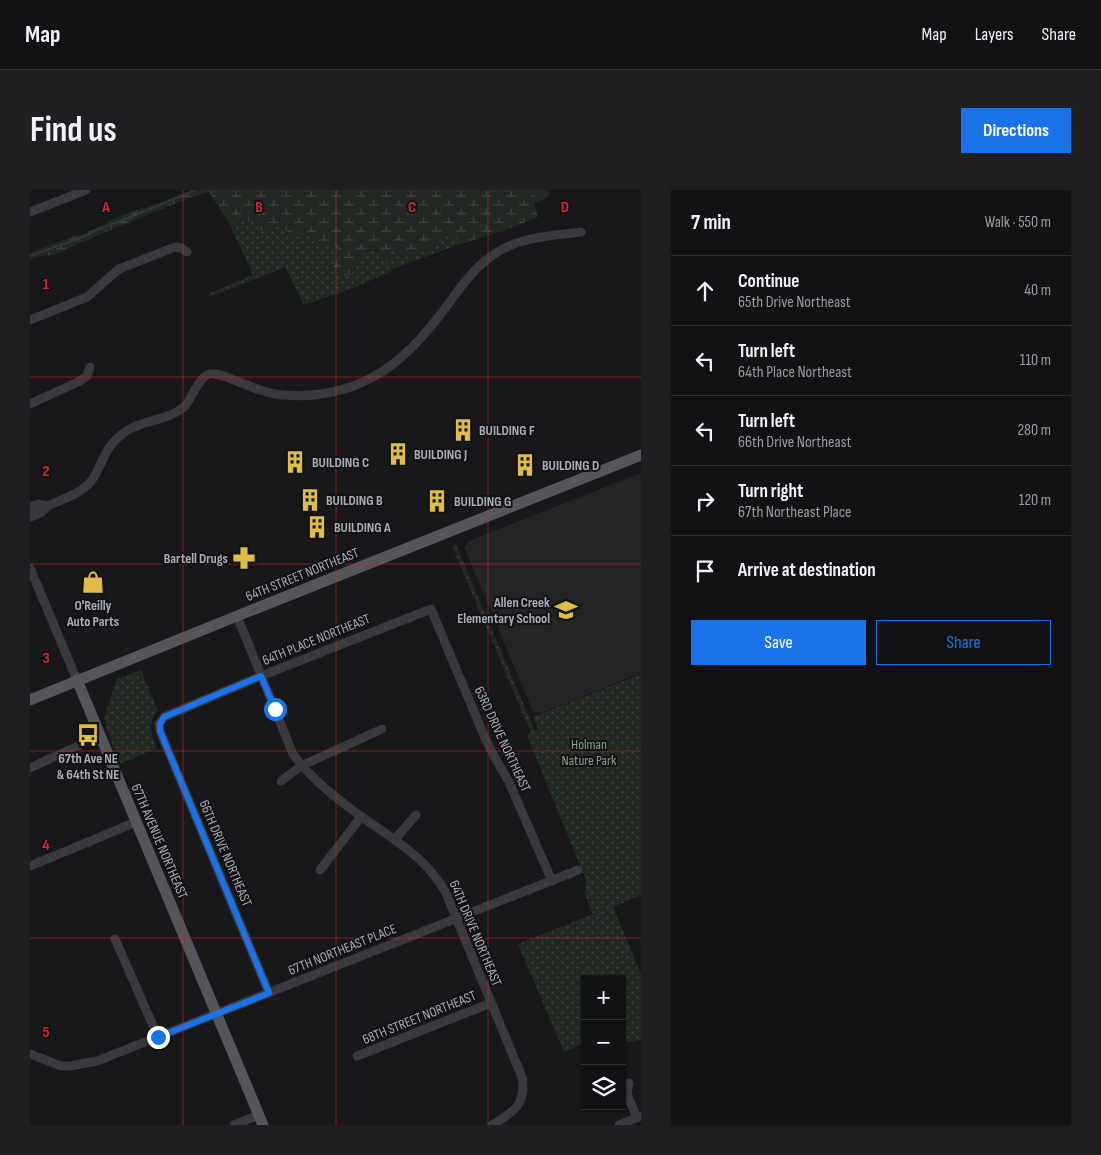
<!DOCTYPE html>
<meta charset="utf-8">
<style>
:root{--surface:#121113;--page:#1f1f21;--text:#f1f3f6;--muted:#9c9da0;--line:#313133;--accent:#1a73e8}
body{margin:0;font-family:"Sofia Sans Condensed",sans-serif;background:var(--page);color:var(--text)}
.controls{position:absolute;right:15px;bottom:15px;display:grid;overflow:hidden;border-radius:0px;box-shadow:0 1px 4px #0004}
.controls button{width:45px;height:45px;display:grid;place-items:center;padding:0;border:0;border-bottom:1px solid var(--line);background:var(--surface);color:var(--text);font:25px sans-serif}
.stop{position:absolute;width:15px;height:15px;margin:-11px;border:4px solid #1a73e8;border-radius:50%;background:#fff}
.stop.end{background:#1a73e8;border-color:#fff;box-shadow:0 1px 5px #0008}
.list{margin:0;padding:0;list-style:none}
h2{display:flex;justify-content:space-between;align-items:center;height:65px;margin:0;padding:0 20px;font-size:21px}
h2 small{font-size:16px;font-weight:400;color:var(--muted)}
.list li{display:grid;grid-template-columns:32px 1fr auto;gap:15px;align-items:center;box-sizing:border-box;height:70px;padding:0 20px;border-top:1px solid var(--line)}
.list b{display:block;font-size:19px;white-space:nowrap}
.list p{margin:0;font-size:16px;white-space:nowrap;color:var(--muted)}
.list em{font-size:16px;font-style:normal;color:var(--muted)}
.actions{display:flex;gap:10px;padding:15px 20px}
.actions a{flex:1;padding:11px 0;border:1px solid var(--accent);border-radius:0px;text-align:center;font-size:18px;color:var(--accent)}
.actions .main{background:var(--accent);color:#fff}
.icon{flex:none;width:28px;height:28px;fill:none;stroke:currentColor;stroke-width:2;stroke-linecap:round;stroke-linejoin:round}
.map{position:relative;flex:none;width:611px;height:935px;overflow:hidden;border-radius:0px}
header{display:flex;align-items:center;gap:30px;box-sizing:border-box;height:70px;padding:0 25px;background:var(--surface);border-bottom:1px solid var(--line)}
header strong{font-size:24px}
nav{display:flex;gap:28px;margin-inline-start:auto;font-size:18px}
.intro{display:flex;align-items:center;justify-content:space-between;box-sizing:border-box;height:120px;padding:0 30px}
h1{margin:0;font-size:35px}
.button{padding:12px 22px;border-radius:0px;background:var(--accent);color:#fff;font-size:18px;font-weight:700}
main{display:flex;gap:30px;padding:0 30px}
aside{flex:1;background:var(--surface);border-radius:0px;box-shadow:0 1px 4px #0004}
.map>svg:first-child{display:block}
</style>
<header>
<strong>Map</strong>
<nav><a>Map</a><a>Layers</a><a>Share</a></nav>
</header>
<div class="intro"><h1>Find us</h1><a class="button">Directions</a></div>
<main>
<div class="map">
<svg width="611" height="935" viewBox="0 0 611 935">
<defs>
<pattern id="grass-dots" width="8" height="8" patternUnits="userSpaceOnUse" patternTransform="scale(1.25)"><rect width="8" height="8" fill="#222923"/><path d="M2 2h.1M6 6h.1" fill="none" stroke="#3f4541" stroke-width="1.8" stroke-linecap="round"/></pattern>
<pattern id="forest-firs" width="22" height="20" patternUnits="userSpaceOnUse" patternTransform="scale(1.25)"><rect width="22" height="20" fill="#222923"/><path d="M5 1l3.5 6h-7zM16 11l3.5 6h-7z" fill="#3f4541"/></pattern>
<pattern id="wetland-marsh" width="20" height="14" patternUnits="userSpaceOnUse" patternTransform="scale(1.25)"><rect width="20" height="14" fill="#222923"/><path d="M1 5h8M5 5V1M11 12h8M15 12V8" fill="none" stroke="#3f4541"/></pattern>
</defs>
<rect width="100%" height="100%" fill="#181719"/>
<polygon fill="#242326" points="611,283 611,483 514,522 503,522 434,357 439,351"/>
<g fill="url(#grass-dots)">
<path d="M210,31H223L231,41L243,36L255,38L259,44L258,52H261L271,43L275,42L310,57L306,71L303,76L322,84L330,64C344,57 348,61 360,71L357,63L365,59L374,66L385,59L391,62L402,57L405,51L418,43L427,46L431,54L365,78L358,83L318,100L274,115L255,77L180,107L178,104L223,85L199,33Z"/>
<polygon points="426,355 505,541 508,539 503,527 611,484 611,705 583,717 611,784 611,850 592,853 592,789 555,789 555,855 550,855 534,862 488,754 563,724 555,705 556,690 497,545 501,543 422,356"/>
<path d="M111,480L128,521C117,535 121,544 127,558L90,574L80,550L74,528L87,489Z"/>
</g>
<polygon fill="url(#forest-firs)" points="505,0 518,0 519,6 504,14"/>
<path fill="url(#wetland-marsh)" d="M162,0H505L504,14L508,27L473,41L431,54L427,46L418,43L405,51L402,57L390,62L385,59L381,69L374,66L365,59L357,63L360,71L355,73L348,60H337L330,64L322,84L315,86L303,80V76L306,71L304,66L309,57H291C286,49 278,37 268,46C264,49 263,52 258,53L259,44L255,38L243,36L231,41L223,31L199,33L179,2L149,12L102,31L47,54L25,65L10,66L0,70V63L41,47L51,45L93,25L113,18H116Z"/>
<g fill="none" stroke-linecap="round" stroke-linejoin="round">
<polyline stroke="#31373e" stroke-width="2" points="0,66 53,47 64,41 98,28 166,0"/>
<g stroke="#39393e" stroke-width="9">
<polyline points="0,22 56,0"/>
<polyline points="0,130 57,107 89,79 145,57 151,58 157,62"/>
<polyline points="0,214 48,192 57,186 60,177"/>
<path d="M17,316C33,309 51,304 62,290C68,282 71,272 76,263C80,255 88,247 96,241C113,230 140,230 155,216C163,207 168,187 180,184C188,182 210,193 219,196C229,200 241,204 252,205C282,208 316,202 343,187C374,170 396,144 416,117C432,95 447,73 471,60C493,47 526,45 551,42"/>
<polyline points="0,317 9,314 17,316 12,322 0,327"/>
<polyline points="0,378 47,490"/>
<path d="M207,426L263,564C280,588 308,610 332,627C363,649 395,667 415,701L492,887C497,914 483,923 462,935"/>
<polyline points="0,578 50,555"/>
<polyline points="251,591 271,576 352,539"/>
<polyline points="365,649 386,625"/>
<polyline points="0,676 106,632"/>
<polyline points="290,680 331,627"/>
<polyline points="85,749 128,847"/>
<polyline points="239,803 130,541 129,534 134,527 231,486 401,419 455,548 464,566 479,592 522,691"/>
<polyline points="0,864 31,876 40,876 67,871 548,680"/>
<polyline points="327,866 461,813"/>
<polyline points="599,893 597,904 607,928"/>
<polyline points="204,935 229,925"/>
<polyline points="589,935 611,926"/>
</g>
<g stroke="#55565c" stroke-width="11">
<polyline points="47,490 233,935"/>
<polyline points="0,510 207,426 611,265"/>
</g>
</g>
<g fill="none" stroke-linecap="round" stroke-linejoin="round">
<polyline stroke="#1a73e8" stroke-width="6" points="128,847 239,803 130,541 130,534 134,527 231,486 245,519"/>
</g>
<path fill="none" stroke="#d62828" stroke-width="1" stroke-opacity="0.55" d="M153,0V935M306,0V935M458,0V935M0,187H611M0,374H611M0,561H611M0,748H611"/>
<defs>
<symbol id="building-bare" viewBox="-9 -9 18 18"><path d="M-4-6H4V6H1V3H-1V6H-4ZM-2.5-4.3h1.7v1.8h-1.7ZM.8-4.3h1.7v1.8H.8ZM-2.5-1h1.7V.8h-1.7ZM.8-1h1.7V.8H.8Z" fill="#e0bd48" stroke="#131214" stroke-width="2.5" paint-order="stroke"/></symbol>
<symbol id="pharmacy-bare" viewBox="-9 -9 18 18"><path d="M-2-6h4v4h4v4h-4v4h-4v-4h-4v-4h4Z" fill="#e0bd48" stroke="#131214" stroke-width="2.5" paint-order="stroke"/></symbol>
<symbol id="shop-bare" viewBox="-9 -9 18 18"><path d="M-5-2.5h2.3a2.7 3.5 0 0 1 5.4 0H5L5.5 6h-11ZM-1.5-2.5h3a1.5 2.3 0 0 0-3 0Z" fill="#e0bd48" stroke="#131214" stroke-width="2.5" paint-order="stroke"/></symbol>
<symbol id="school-bare" viewBox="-9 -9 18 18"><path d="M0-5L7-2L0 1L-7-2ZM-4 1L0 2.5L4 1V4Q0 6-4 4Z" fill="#e0bd48" stroke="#131214" stroke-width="2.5" paint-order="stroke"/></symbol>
<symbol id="bus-bare" viewBox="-9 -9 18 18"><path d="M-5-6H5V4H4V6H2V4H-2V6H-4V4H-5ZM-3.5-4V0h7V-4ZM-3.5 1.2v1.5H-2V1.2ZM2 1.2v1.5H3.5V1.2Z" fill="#e0bd48" stroke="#131214" stroke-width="2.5" paint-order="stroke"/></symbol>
</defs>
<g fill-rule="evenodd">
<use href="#building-bare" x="417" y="224" width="32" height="32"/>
<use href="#building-bare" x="352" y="248" width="32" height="32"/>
<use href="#building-bare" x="249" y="256" width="32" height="32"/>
<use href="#building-bare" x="479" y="259" width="32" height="32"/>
<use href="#building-bare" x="264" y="294" width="32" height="32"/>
<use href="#building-bare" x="391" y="295" width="32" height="32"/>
<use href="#building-bare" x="271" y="321" width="32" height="32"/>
<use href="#pharmacy-bare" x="198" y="352" width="32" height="32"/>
<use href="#shop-bare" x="47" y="376" width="32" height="32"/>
<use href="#school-bare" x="520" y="404" width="32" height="32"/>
<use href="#bus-bare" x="42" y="529" width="32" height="32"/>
</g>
<g text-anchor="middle" stroke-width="4" stroke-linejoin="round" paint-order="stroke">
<g font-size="14" font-weight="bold" fill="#abadb8" stroke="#131214" text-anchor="start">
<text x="449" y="245">BUILDING F</text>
<text x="384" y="269">BUILDING J</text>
<text x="282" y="277">BUILDING C</text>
<text x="512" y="280">BUILDING D</text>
<text x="296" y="315">BUILDING B</text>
<text x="424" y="316">BUILDING G</text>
<text x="304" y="342">BUILDING A</text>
<text x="198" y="373" text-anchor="end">Bartell Drugs</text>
<text x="520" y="417" text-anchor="end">Allen Creek<tspan x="520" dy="16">Elementary School</tspan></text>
<text x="63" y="420" text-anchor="middle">O'Reilly<tspan x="63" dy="16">Auto Parts</tspan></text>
<text x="58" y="573" text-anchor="middle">67th Ave NE<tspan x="58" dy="16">&amp; 64th St NE</tspan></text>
</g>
<g font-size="14" fill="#abadb8" stroke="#131214">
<text transform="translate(272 384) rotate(-22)" y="5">64TH STREET NORTHEAST</text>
<text transform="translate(286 449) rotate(-22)" y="5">64TH PLACE NORTHEAST</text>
<text transform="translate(473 549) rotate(65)" y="5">63RD DRIVE NORTHEAST</text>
<text transform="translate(130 651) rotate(67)" y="5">67TH AVENUE NORTHEAST</text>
<text transform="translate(196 663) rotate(67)" y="5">66TH DRIVE NORTHEAST</text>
<text transform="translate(446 743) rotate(67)" y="5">64TH DRIVE NORTHEAST</text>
<text transform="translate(312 759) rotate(-22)" y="5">67TH NORTHEAST PLACE</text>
<text transform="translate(389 827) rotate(-22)" y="5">68TH STREET NORTHEAST</text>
</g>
<g font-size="14" fill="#84a189" stroke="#131214">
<text x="559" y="559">Holman<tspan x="559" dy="16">Nature Park</tspan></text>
</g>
</g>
<g font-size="16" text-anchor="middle" font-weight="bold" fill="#d62828" stroke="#131214" stroke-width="4" stroke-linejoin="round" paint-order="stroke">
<text x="76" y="22">A</text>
<text x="229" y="22">B</text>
<text x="382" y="22">C</text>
<text x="535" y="22">D</text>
<text x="16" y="99">1</text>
<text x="16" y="286">2</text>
<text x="16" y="473">3</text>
<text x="16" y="660">4</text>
<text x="16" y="847">5</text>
</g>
</svg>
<div class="controls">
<button>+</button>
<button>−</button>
<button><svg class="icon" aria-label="layers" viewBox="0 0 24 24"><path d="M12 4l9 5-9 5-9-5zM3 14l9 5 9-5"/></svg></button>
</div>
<div class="stop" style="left:245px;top:519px"></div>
<div class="stop end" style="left:128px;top:847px"></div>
</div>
<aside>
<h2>7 min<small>Walk · 550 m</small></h2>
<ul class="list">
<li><svg class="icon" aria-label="ahead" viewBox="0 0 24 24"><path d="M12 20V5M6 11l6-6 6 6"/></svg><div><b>Continue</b><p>65th Drive Northeast</p></div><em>40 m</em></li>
<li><svg class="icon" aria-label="left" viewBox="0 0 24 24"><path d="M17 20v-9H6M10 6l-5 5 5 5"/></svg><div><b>Turn left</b><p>64th Place Northeast</p></div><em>110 m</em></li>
<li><svg class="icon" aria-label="left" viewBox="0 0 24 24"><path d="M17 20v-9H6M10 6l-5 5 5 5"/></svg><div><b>Turn left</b><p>66th Drive Northeast</p></div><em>280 m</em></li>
<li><svg class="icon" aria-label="right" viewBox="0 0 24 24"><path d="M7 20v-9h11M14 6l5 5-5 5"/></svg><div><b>Turn right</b><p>67th Northeast Place</p></div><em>120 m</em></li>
<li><svg class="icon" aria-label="arrive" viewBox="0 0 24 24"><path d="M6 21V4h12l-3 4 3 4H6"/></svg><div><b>Arrive at destination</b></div></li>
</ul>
<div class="actions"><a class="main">Save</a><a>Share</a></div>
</aside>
</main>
